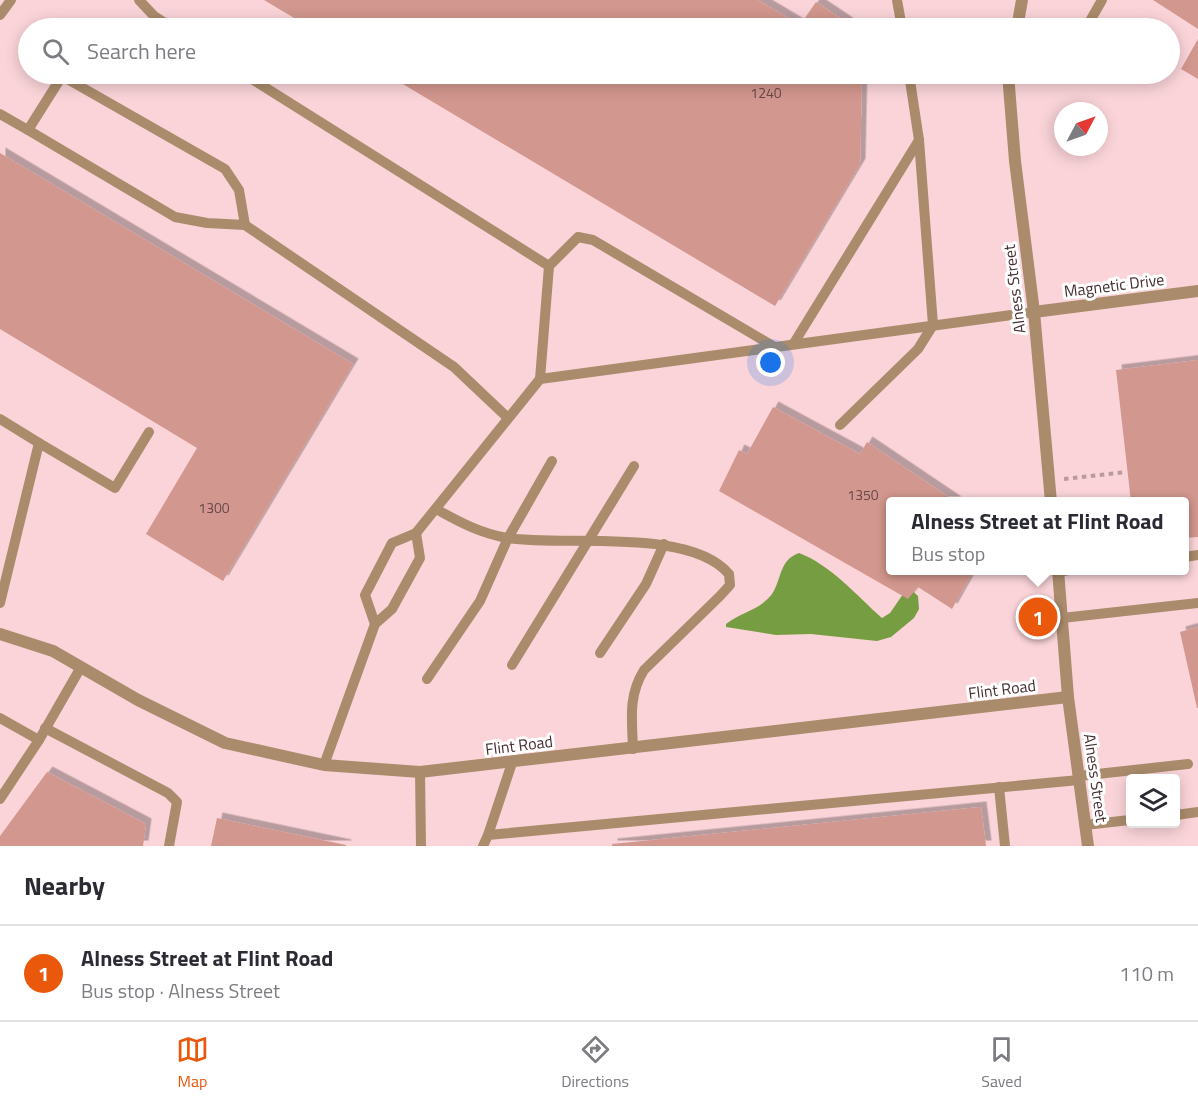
<!DOCTYPE html>
<meta charset="utf-8">
<style>
:root{--surface:#fff;--page:#f2f2f3;--text:#2b2b33;--muted:#7c7c81;--line:#e1e1e2;--accent:#ea580c}
body{margin:0;font-family:"Titillium Web",sans-serif;background:var(--page);color:var(--text)}
.controls{position:absolute;right:18px;bottom:18px;display:grid;overflow:hidden;border-radius:6px;box-shadow:0 3px 15px #0003}
.controls button{width:54px;height:54px;display:grid;place-items:center;padding:0;border:0;border-bottom:2px solid var(--line);background:var(--surface);color:var(--text);font:30px sans-serif}
.compass{position:absolute;left:1054px;top:102px;width:54px;height:54px;border-radius:50%;background:var(--surface);box-shadow:0 3px 15px #0003;rotate:49deg}
.you{position:absolute;left:771px;top:363px;width:21px;height:21px;margin:-15px;border:4px solid #fff;border-radius:50%;background:#1a73e8;box-shadow:0 0 0 9px #1a73e833}
.badge{display:grid;place-items:center;width:39px;height:39px;border-radius:50%;background:var(--accent);color:#fff;font-size:20px;font-weight:700}
.pin{position:absolute;translate:-50% -50%;border:3px solid #fff;box-shadow:0 2px 6px #0006}
.popup{position:absolute;left:886px;top:497px;width:303px;height:78px;box-sizing:border-box;display:grid;place-content:center;border-radius:6px;background:var(--surface);filter:drop-shadow(0 2px 4px #0005);font-size:20px;white-space:nowrap;color:var(--muted)}
.popup b{font-size:22px;color:var(--text)}
.popup::after{content:'';position:absolute;left:50%;top:100%;margin-left:-12px;border:12px solid transparent;border-top-color:var(--surface)}
.list{margin:0;padding:0;list-style:none}
h2{display:flex;justify-content:space-between;align-items:center;height:78px;margin:0;padding:0 24px;font-size:26px}
h2 small{font-size:20px;font-weight:400;color:var(--muted)}
.list li{display:grid;grid-template-columns:39px 1fr auto;gap:18px;align-items:center;box-sizing:border-box;height:96px;padding:0 24px;border-top:2px solid var(--line)}
.list b{display:block;font-size:22px;white-space:nowrap}
.list p{margin:0;font-size:20px;white-space:nowrap;color:var(--muted)}
.list em{font-size:20px;font-style:normal;color:var(--muted)}
.icon{flex:none;width:33px;height:33px;fill:none;stroke:currentColor;stroke-width:2;stroke-linecap:round;stroke-linejoin:round}
.map{position:relative;flex:none;width:1198px;height:846px;overflow:hidden}
.search{position:absolute;background:var(--surface);box-shadow:0 3px 15px #0003;left:18px;right:18px;top:18px;height:66px;display:flex;align-items:center;gap:15px;box-sizing:border-box;padding:0 21px;border-radius:33px;color:var(--muted);font-size:22px}
.sheet{height:174px;background:var(--surface)}
nav{display:flex;justify-content:space-around;align-items:center;box-sizing:border-box;height:84px;border-top:2px solid var(--line);background:var(--surface);font-size:16px;color:var(--muted)}
nav a{display:grid;justify-items:center;gap:3px}
nav .on{color:var(--accent)}
.map>svg:first-child{display:block}
</style>
<div class="map">
<svg width="1198" height="846" viewBox="0 0 1198 846">
<defs>
<filter id="shadow"><feDropShadow dx="5.5" dy="-5.5" stdDeviation="0" flood-color="#0004"/></filter>
</defs>
<rect width="100%" height="100%" fill="#fad4d9"/>
<path fill="#769d41" d="M799,553C831,565 857,596 882,618L890,613L908,587L918,596L919,609L914,618L891,637L877,641L811,634L776,635L726,627V624C741,612 760,610 772,594C782,579 779,560 799,553Z"/>
<g fill="#d2978e" filter="url(#shadow)">
<polygon points="264,0 758,0 800,25 816,2 855,28 311,28"/>
<polygon points="1153,0 1198,0 1198,29"/>
<polygon points="1198,39 1198,79 1181,69"/>
<polygon points="386,74 862,74 860,164 775,306"/>
<polygon points="0,153 353,364 223,581 146,534 197,448 0,329"/>
<polygon points="1198,360 1198,537 1185,538 1185,502 1131,502 1116,370"/>
<polygon points="773,407 860,454 867,442 956,502 891,502 891,570 974,570 952,609 918,587 908,599 719,491 739,450 747,454"/>
<polygon points="1198,627 1198,708 1197,708 1180,632"/>
<polygon points="47,772 146,824 143,846 0,846 0,836"/>
<polygon points="981,807 986,846 612,846 612,844"/>
<polygon points="217,818 346,845 346,846 211,846"/>
</g>
<g fill="none" stroke-linecap="round" stroke-linejoin="round">
<polyline stroke="#bb9a9e" stroke-width="4" stroke-dasharray="4.5 4.5" stroke-linecap="butt" points="1064,479 1126,472"/>
<g stroke="#aa8c6c" stroke-width="10">
<polyline points="139,0 154,16 173,28"/>
<polyline points="897,0 902,28"/>
<polyline points="0,15 11,0"/>
<polyline points="1086,28 1102,0"/>
<polyline points="244,74 549,266 540,379"/>
<polyline points="0,114 28,130"/>
<polyline points="245,225 239,190 225,169 62,76 28,130 175,217 207,223 245,225 454,367 508,418"/>
<polyline points="549,266 578,237 593,240 773,346"/>
<polyline points="794,343 919,140"/>
<polyline points="0,419 39,443"/>
<polyline points="840,425 918,349 933,325 919,140 909,74"/>
<path d="M436,509C459,522 480,533 507,538C566,547 689,527 729,574L730,585L720,596L644,670C628,696 632,719 633,749"/>
<polyline points="416,533 540,379 1034,312"/>
<polyline points="1185,557 1198,555"/>
<polyline points="1058,572 1069,570"/>
<polyline points="0,603 39,443 115,488 149,432"/>
<polyline points="1062,618 1198,603"/>
<polyline points="600,653 646,584 664,544"/>
<polyline points="512,665 634,466"/>
<polyline points="427,679 480,601 508,538 552,461"/>
<polyline points="0,718 39,740 81,667"/>
<polyline points="45,728 168,793 177,802 169,846"/>
<polyline points="324,765 375,624 392,609 420,558 416,533 392,543 365,595 375,624"/>
<polyline points="420,772 421,846"/>
<polyline points="1079,776 1188,764"/>
<polyline points="999,787 1005,846"/>
<polyline points="0,799 39,740"/>
<polyline points="1176,815 1198,812"/>
<polyline points="1085,825 1130,820"/>
<polyline points="488,835 512,763"/>
<polyline points="483,846 488,835 1079,780"/>
</g>
<g stroke="#aa8c6c" stroke-width="12">
<polyline points="1017,28 1022,0"/>
<polyline points="1008,74 1015,161 1034,312 1051,502"/>
<polyline points="1034,312 1198,291"/>
<polyline points="1058,570 1068,697 1088,846"/>
<polyline points="0,634 53,651 138,700 225,743 324,765 420,772 1068,697"/>
</g>
</g>
<g text-anchor="middle" stroke-width="6" stroke-linejoin="round" paint-order="stroke">
<g font-size="14" fill="#694848">
<text x="766" y="98">1240</text>
<text x="863" y="500">1350</text>
<text x="214" y="513">1300</text>
</g>
<g font-size="16" fill="#462d31" stroke="#fff">
<text transform="translate(1114 285) rotate(-7)" y="6">Magnetic Drive</text>
<text transform="translate(1014 289) rotate(-97)" y="6">Alness Street</text>
<text transform="translate(1002 689) rotate(-7)" y="6">Flint Road</text>
<text transform="translate(519 745) rotate(-7)" y="6">Flint Road</text>
<text transform="translate(1096 778) rotate(82)" y="6">Alness Street</text>
</g>
</g>
</svg>
<div class="controls">
<button><svg class="icon" aria-label="layers" viewBox="0 0 24 24"><path d="M12 4l9 5-9 5-9-5zM3 14l9 5 9-5"/></svg></button>
</div>
<svg class="compass" viewBox="-18 -18 36 36"><path d="M0-13l5 13h-10z" fill="#e53935"/><path d="M0 13l5-13h-10z" fill="#7c7c81"/></svg>
<div class="you"></div>
<div class="pin badge" style="left:1038px;top:617px">1</div>
<div class="popup"><b>Alness Street at Flint Road</b>Bus stop</div>
<div class="search"><svg class="icon" aria-label="search" viewBox="0 0 24 24"><circle cx="10" cy="10" r="6"/><path d="M15 15l6 6"/></svg>Search here</div>
</div>
<section class="sheet">
<h2>Nearby<small></small></h2>
<ul class="list">
<li><span class="badge">1</span><div><b>Alness Street at Flint Road</b><p>Bus stop · Alness Street</p></div><em>110 m</em></li>
</ul>
</section>
<nav>
<a class="on"><svg class="icon" aria-label="map" viewBox="0 0 24 24"><path d="M3 6l6-2 6 2 6-2v14l-6 2-6-2-6 2zM9 4v14M15 6v14"/></svg>Map</a>
<a><svg class="icon" aria-label="directions" viewBox="0 0 24 24"><path d="M12 3l9 9-9 9-9-9zM9 14v-3h6M13 9l2 2-2 2"/></svg>Directions</a>
<a><svg class="icon" aria-label="saved" viewBox="0 0 24 24"><path d="M7 4h10v16l-5-4-5 4z"/></svg>Saved</a>
</nav>
